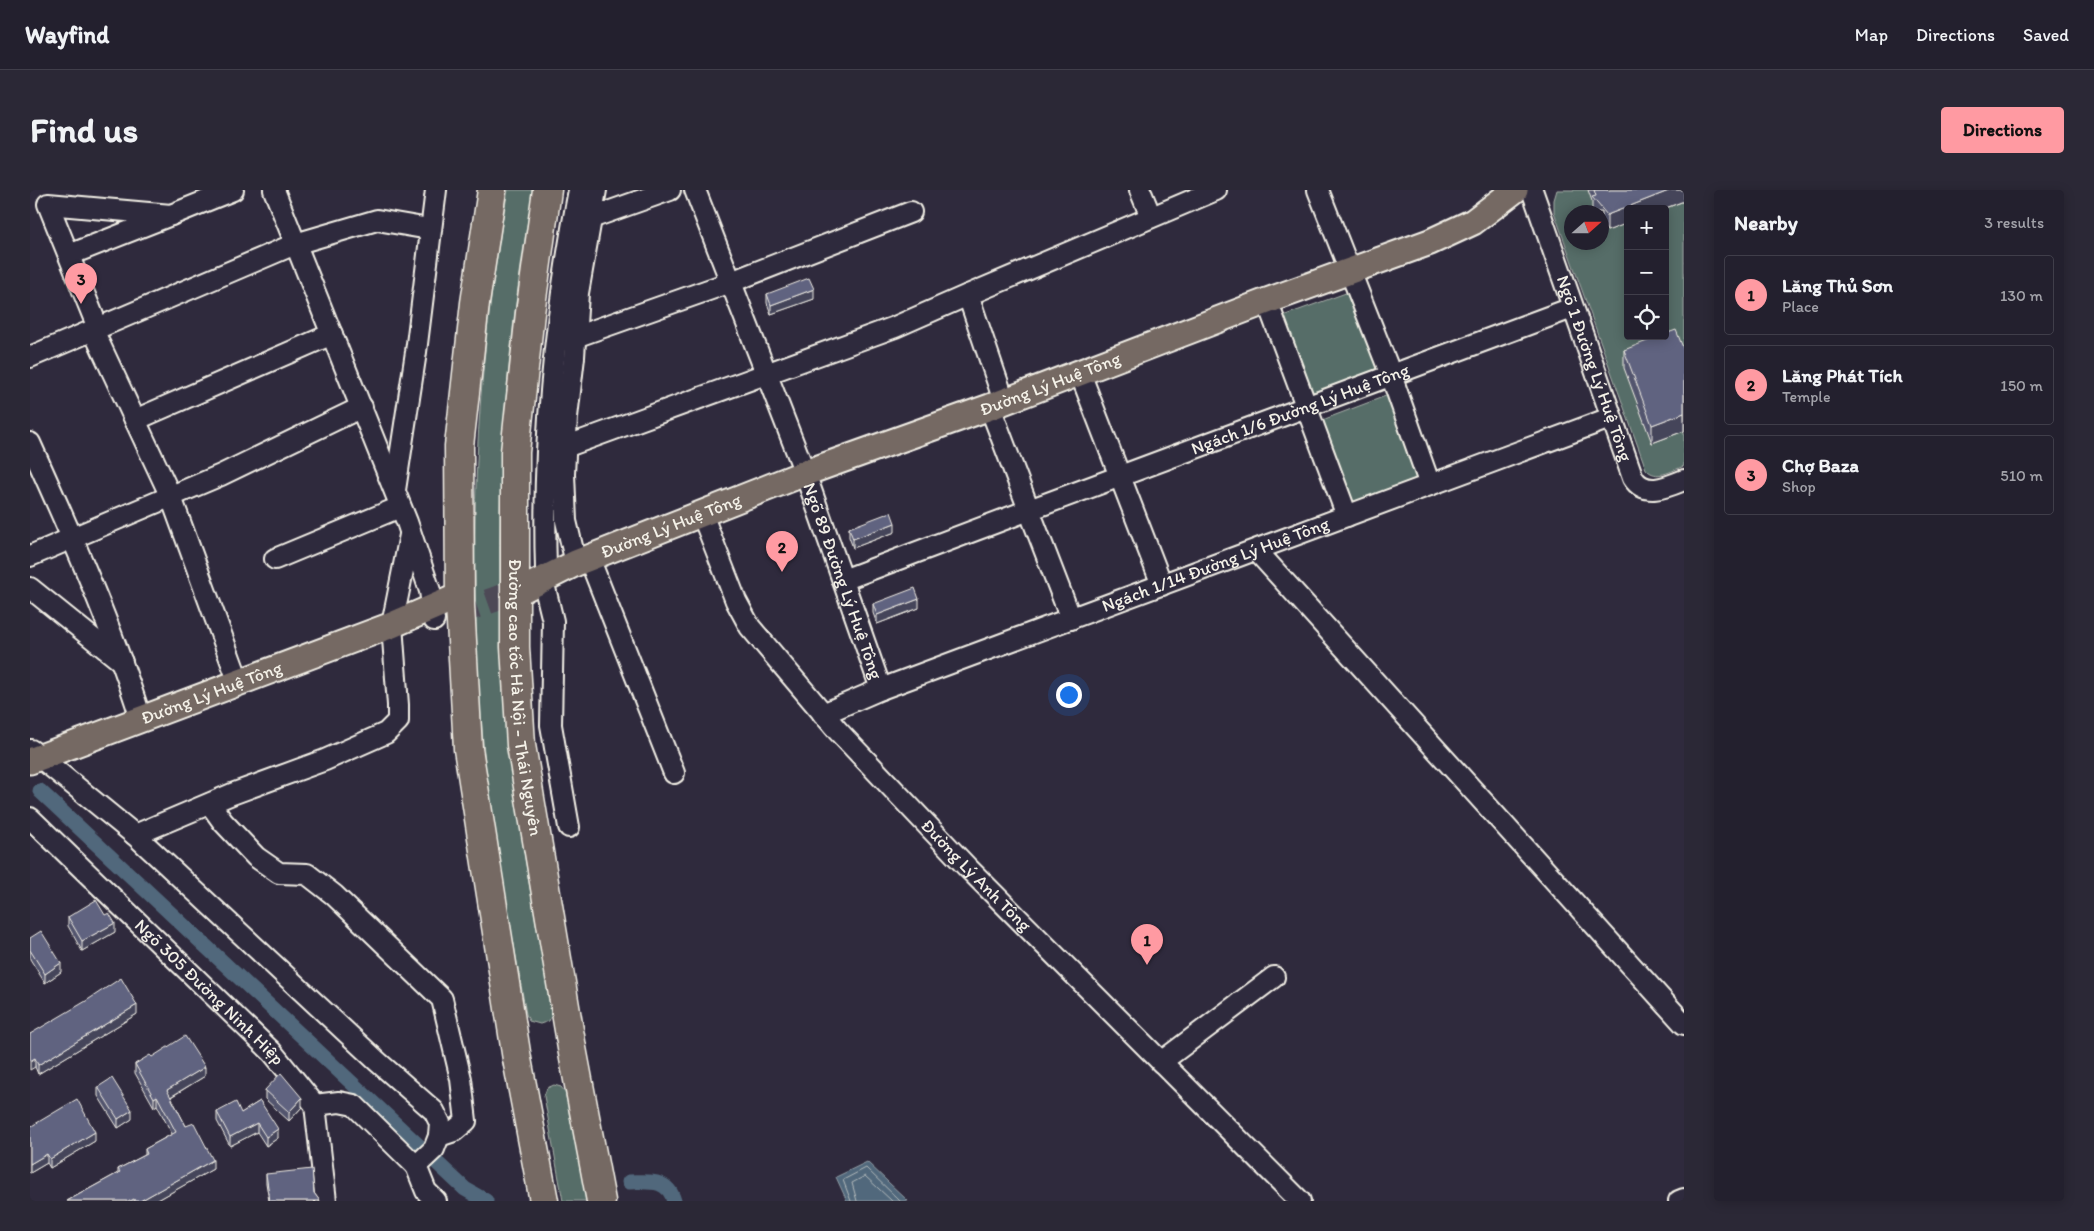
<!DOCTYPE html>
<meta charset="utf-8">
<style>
:root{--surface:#23202e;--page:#2b2836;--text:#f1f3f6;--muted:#a3a3aa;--line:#403e4a;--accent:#ff9aa2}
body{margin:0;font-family:Itim,sans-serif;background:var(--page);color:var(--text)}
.controls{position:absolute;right:15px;top:15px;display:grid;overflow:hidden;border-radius:5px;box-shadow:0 2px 12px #0003}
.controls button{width:45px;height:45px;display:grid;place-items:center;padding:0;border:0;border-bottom:1px solid var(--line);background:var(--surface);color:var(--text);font:25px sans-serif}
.compass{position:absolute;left:1534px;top:15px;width:45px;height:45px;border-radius:50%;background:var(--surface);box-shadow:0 2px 12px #0003;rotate:69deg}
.you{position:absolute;left:1038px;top:504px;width:18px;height:18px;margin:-12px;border:4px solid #fff;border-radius:50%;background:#1a73e8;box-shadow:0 0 0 8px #1a73e833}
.badge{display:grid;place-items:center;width:32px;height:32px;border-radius:50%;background:var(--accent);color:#111;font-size:16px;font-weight:700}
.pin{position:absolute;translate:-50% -41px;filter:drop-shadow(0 1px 2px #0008)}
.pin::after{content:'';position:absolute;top:26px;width:18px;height:15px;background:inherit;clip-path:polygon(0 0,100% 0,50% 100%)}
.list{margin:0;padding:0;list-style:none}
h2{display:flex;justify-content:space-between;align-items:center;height:65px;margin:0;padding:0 20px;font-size:21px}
h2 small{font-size:16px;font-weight:400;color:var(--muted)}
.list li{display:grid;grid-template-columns:32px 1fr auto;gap:15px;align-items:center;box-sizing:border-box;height:80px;margin:0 10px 10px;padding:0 10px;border:1px solid var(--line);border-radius:5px}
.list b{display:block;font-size:19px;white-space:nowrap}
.list p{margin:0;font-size:16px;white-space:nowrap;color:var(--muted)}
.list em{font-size:16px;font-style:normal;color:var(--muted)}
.icon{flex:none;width:28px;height:28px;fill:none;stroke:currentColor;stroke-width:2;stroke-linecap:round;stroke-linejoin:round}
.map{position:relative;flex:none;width:1654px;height:1011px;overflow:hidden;border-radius:5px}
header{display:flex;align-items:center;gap:30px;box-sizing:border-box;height:70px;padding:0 25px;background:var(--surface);border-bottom:1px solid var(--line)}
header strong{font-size:24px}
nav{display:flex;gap:28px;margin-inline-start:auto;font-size:18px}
.intro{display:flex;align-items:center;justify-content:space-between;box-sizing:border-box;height:120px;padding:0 30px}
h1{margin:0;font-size:35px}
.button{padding:12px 22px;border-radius:5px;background:var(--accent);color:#111;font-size:18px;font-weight:700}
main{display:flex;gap:30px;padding:0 30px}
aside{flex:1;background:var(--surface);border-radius:5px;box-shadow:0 2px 12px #0003}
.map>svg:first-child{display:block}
</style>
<header>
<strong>Wayfind</strong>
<nav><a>Map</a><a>Directions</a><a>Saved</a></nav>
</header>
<div class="intro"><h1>Find us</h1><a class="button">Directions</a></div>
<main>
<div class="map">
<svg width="1654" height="1011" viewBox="0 0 1654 1011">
<rect width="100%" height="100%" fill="#2f2a3d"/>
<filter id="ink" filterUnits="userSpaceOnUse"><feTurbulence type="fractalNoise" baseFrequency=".02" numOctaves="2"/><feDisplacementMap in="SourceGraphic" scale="10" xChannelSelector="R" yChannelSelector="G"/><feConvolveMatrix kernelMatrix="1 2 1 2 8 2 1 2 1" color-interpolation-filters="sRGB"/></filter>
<g filter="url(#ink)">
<g fill="#576d68" stroke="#a6afa8" fill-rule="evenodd">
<path d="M478,0H503C473,172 461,343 476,517C484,617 503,716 521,815V826L519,831L510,834L499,831L496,824C481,734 461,643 453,552C437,367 444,183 478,0Z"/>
<path d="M1527,0H1654V276C1641,281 1626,291 1616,279L1524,22V10ZM1598,19H1635V146H1598ZM1542,22H1572V52H1542Z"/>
<polygon points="1324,100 1355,182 1282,210 1250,127"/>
<polygon points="1361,204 1392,286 1319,314 1287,232"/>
<polygon points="524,895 531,897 535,902 557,1011 533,1011 514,906 517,898"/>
</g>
<polygon fill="#51687b" stroke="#929fa7" points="837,972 878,1011 817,1011 806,987"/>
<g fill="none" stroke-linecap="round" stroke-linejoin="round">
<g stroke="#b3babc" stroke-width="1">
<polyline points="821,1011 813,990 836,978 870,1011"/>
<polyline points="827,1011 822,993 835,986 862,1011"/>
</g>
<g stroke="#51687b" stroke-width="15">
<polyline points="10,601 435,999 456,1011"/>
<path d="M599,992C618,992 638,988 644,1011"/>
</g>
<polyline stroke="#4d4857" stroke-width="25" stroke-dasharray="25 12" stroke-linecap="butt" points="423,424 494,399"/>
<defs>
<g id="minor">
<polyline points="244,0 377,332 400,401 404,430"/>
<path id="s1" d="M665,0L775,283L851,499"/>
<polyline points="1110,0 1121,27"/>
<polyline points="1288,0 1361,185 1400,295"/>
<path id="s2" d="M1502,0L1603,288C1615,307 1637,297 1654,290"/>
<polyline points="141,25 203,0"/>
<polyline points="561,28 640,0"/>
<polyline points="39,65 141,25 18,14 68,138"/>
<polyline points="1237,111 1317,326"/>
<polyline points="63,140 141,307 209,493"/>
<polyline points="545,147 701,92 881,22"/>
<polyline points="0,167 265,54 347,30 399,39"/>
<polyline points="1050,183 1132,395"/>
<polyline points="974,211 938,105 1186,0"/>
<polyline points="105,230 302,144"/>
<path d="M0,253C41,344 81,434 111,529"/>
<polyline points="535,257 865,137 938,105"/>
<polyline points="365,300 386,162 406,0"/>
<path id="s3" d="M672,324L706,411L720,437L808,541L937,677L1270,1011"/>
<polyline points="1226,360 1654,834"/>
<polyline points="0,366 191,285 332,217"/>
<polyline points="559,368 644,583"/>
<polyline points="245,369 370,317"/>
<polyline points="546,373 536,331 534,284 537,227 544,167 548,103 566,0"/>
<path d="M516,379C512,251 525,125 549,0"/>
<polyline points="513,390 523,431 521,535 539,637"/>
<polyline points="813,390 999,320 960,217"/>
<polyline points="0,398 92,472"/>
<path id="s4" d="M1041,429L999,320L1542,118"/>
<path id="s5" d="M793,524L851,499L1580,228"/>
<polyline points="1,560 105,645 348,872 404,921 410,933 409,946 404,959 386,976 396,1001 406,1011"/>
<polyline points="180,614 193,632 226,667 249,683 277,684 304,705 412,809 431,889 436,931 424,941 409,946"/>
<path id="s6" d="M0,628L242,862L285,915L296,1011"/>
<polyline points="105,645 202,604 295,570 356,543 368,531 368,515 362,435 380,345"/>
<polyline points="1131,872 1244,787"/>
<polyline points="285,915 309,912 324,915 386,976"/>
<polyline points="1649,1011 1654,1009"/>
</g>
<g id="major">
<path id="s7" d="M494,399L546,373L775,283L960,217L1237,111L1400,52L1443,32L1485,0"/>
<path id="s8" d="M0,571L362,435L422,409"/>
</g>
<g id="highway">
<polyline points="462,0 445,113 429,256 430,415 438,559 487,869 514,1011"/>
<path id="s9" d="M517,0L500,123L485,262V457L491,555L542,858L571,1011"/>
</g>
</defs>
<use href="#minor" stroke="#f4f1e8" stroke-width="24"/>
<use href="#major" stroke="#f4f1e8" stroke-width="29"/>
<use href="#highway" stroke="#f4f1e8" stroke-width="31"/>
<use href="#minor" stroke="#2f2a3d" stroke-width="20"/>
<use href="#major" stroke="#756964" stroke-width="25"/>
<use href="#highway" stroke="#756964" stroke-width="28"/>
</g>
<g fill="#53556e" stroke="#f4f1e8">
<polygon points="1558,0 1577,0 1578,1 1654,0 1654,11 1577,41 1572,34 1572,22 1562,22 1562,11"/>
<polygon points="737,104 784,109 741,124 737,113"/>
<polygon points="1594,160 1654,160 1654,241 1622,253 1594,178"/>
<polygon points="819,338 865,342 823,358 819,347"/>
<polygon points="843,414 889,418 847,434 843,423"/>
<polygon points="38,727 85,742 52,761 38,736"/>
<polygon points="0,748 31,782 15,793 0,769"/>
<polygon points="107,824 8,884 5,877 0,844"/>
<polygon points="122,867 175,886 141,907 156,936 183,979 126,1011 37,1011 88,983 88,979 115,965 115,959 142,944 127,915 124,917 105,883 105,874"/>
<polygon points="68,897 102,929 88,938 68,906"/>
<polygon points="235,900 272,917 259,931 235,909"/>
<polygon points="230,911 248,948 236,956 227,942 200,956 187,931 187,922 211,923"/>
<polygon points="0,937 65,951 20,978 17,973 0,983"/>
<polygon points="236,984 284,1003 290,1011 239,1011 236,993"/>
</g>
<g fill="#44455a" stroke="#f4f1e8">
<polygon points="1641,0 1654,0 1654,11 1633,19 1598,19 1598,33 1577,41 1577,25"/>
<polygon points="784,99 784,109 741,124 741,115"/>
<polygon points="1654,223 1654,241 1622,253 1622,235"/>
<polygon points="865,333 865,342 823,358 823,349"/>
<polygon points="889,409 889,418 847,434 847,425"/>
<polygon points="85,733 85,742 52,761 52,751"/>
<polygon points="31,773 31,782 15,793 15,784"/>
<polygon points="107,815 107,824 8,884 8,875"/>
<polygon points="5,868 5,877 0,880 0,871"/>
<polygon points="175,877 175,886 137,909 137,900"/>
<polygon points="127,906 127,915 124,917 124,908"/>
<polygon points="272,908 272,917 259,931 259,922"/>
<polygon points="102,920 102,929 88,938 88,929"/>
<polygon points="227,933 227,942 200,956 200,947"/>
<polygon points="248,939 248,948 236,956 236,947"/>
<polygon points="65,942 65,951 20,978 20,969"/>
<polygon points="17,964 17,973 0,983 0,974"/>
<polygon points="183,970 183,979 126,1011 110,1011"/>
</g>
<g fill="#616380" stroke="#f4f1e8">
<polygon points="1564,0 1577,0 1578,1 1580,0 1641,0 1577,25 1562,7 1566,6"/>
<polygon points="779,88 784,99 741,115 737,104"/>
<polygon points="1646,140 1654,160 1654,223 1622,235 1594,160 1630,146 1635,146 1635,144"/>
<polygon points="861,322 865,333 823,349 819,338"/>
<polygon points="885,398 889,409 847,425 843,414"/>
<polygon points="66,710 75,725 79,723 85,733 52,751 38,727"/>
<polygon points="11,741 31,773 15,784 0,760 0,748"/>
<polygon points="91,788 107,815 8,875 5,868 0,871 0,844 56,811"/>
<polygon points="155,846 175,877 137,900 156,936 164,933 183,970 110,1011 105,1011 104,1009 100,1011 37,1011 90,982 88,979 117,964 115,959 146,942 127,906 124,908 105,874 120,865 122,867"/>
<polygon points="251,883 272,908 259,922 235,900"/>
<polygon points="82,888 102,920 88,929 68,897"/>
<polygon points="47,909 65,942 20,969 17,964 0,974 0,937"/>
<polygon points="230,911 248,939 236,947 227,933 200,947 187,922 206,912 211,923"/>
<polygon points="282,979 284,1003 290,1011 240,1011 236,984"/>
</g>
</g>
<g text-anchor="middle" stroke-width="5" stroke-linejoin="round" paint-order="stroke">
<g font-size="18" fill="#f4f1e8" stroke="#2f2a3d">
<text dy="6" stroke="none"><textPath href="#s2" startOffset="189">Ngõ 1 Đường Lý Huệ Tông</textPath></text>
<text dy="6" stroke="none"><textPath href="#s7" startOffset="565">Đường Lý Huệ Tông</textPath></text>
<text dy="6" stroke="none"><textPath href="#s4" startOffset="406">Ngách 1/6 Đường Lý Huệ Tông</textPath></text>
<text dy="6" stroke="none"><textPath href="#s7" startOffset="160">Đường Lý Huệ Tông</textPath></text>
<text dy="6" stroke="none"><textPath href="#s5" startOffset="420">Ngách 1/14 Đường Lý Huệ Tông</textPath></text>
<text dy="6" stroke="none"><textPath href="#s1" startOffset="418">Ngõ 89 Đường Lý Huệ Tông</textPath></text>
<text dy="6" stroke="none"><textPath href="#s8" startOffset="194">Đường Lý Huệ Tông</textPath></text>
<text dy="6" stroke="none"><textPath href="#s9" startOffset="510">Đường cao tốc Hà Nội - Thái Nguyên</textPath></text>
<text dy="6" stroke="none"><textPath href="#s3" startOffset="459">Đường Lý Anh Tông</textPath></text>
<text dy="6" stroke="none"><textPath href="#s6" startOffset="250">Ngõ 305 Đường Ninh Hiệp</textPath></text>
</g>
</g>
</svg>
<div class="controls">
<button>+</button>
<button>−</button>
<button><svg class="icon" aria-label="locate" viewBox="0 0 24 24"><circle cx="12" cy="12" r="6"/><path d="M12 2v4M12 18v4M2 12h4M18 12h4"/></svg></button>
</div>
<svg class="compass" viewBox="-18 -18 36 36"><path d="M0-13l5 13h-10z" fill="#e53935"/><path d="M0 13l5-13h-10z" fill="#a3a3aa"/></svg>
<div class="you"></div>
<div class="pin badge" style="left:1117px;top:775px">1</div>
<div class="pin badge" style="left:752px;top:382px">2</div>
<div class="pin badge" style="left:51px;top:114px">3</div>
</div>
<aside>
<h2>Nearby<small>3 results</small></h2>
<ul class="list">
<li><span class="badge">1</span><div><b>Lăng Thủ Sơn</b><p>Place</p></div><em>130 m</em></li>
<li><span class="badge">2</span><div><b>Lăng Phát Tích</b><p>Temple</p></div><em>150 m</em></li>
<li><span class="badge">3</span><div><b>Chợ Baza</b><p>Shop</p></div><em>510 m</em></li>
</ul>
</aside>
</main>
